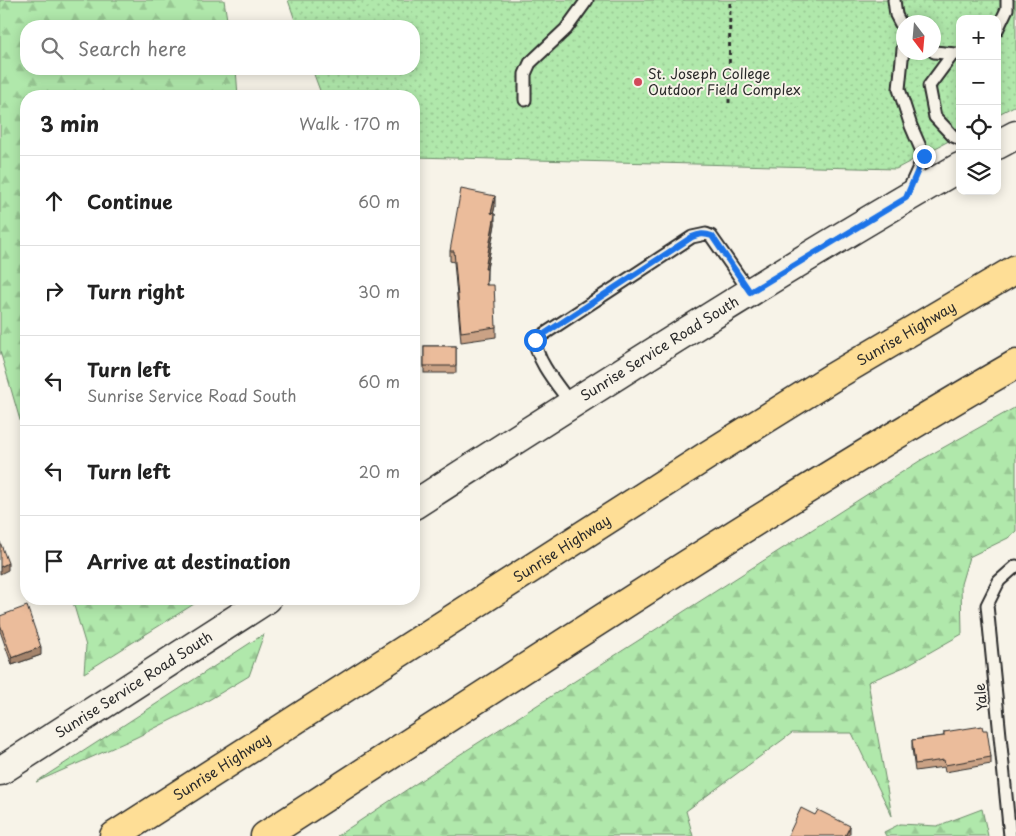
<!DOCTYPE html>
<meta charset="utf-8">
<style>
:root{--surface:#fff;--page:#f6f6f6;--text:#222;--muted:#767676;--line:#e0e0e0}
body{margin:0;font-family:"Playpen Sans",sans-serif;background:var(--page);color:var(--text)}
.controls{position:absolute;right:15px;top:15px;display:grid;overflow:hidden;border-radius:10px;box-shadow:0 2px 12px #0003}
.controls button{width:45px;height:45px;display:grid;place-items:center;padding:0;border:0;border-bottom:1px solid var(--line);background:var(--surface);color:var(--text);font:25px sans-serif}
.compass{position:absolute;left:896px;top:15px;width:45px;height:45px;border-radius:50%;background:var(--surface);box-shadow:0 2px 12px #0003;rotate:164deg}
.stop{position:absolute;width:15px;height:15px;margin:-11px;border:4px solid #1a73e8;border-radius:50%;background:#fff}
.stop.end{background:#1a73e8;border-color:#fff;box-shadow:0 1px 5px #0008}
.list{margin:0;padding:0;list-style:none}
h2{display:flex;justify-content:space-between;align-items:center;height:65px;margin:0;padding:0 20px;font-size:21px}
h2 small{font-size:16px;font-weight:400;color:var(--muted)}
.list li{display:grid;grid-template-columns:32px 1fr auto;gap:15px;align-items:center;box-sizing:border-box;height:90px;padding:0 20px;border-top:1px solid var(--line)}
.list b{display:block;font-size:19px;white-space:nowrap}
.list p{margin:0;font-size:16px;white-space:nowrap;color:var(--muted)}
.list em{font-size:16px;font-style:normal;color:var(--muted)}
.icon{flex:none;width:28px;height:28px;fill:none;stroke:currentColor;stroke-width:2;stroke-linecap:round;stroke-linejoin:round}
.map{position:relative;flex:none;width:1016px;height:836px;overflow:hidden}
.search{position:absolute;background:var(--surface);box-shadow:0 2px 12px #0003;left:20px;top:20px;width:400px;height:55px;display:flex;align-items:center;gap:12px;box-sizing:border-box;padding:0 18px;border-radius:20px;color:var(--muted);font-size:19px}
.panel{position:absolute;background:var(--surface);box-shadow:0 2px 12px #0003;left:20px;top:90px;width:400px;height:515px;border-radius:20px}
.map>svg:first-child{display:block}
</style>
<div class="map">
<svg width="1016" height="836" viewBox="0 0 1016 836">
<defs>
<pattern id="forest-firs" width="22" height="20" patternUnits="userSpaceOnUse" patternTransform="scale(1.25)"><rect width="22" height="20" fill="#b0e8ab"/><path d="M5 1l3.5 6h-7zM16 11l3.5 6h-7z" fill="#98c793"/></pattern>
<pattern id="park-dots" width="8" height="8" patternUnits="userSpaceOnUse" patternTransform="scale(1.25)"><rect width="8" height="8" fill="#b0e8ab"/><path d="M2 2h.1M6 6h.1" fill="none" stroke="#98c793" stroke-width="1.8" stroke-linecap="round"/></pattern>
</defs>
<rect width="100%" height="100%" fill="#f7f3e8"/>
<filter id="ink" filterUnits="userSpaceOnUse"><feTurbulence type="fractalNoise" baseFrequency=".02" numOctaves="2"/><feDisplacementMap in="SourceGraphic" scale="10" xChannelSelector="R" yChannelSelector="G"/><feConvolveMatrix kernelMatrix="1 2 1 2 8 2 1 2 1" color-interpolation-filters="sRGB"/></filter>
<g filter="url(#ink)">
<g fill="url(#forest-firs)" stroke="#6e8a6b">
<polygon points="0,0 224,0 228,26 26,26 26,69 236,69 238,96 26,96 26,441 0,351"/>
<polygon points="1016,407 1016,531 1008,538 969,557 961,584 962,634 904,667 868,682 892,816 852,733 792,733 686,811 693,836 337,836 456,757 921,460"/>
<polygon points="72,599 202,599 84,673 86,646"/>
<polygon points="264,634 249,676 197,707 135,738 36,782"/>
<polygon points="982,809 988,836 886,836 884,832 900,824 937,826"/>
</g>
<path fill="url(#park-dots)" stroke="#6e8a6b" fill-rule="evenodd" d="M288,0H1016V105L997,115V19H960V135L896,169L414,157V96H322L312,69H414V26H297ZM904,22H934V52H904Z"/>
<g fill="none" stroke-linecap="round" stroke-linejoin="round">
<defs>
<g id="service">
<polyline points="894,0 896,15 904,30"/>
<polyline points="997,30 1007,9 1007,0"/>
<polyline points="904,39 899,89 911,126 924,156 908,191"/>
<polyline points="934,52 956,54"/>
<polyline points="952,55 929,86 935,117 953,136 960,139"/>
<polyline points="525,100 525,74 530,63 566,29 587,0"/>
<path d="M571,404C559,387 536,361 535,340L692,237L706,234L711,236L750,292"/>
<polyline points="1010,836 987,605 999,581 1016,566"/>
</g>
<g id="secondary">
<polyline points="997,145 1016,135"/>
<path id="s1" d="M414,505C594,389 774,274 960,167"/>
<path id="s2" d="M0,771L267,599"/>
</g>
<g id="motorway">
<path id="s3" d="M114,836L708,455L833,377L1016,269"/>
<path d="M265,836C514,676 760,512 1016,364"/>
</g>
</defs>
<use href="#service" stroke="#2b2b2b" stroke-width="15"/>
<use href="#secondary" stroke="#2b2b2b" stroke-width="31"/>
<use href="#motorway" stroke="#2b2b2b" stroke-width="31"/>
<polyline stroke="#2b2b2b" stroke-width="3" stroke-dasharray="4 4" stroke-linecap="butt" points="729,103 730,0"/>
<use href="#service" stroke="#f7f3e8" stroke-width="11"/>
<use href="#secondary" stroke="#f7f3e8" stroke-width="28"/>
<use href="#motorway" stroke="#fede96" stroke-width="28"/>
</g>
<g fill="#caa285" stroke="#2b2b2b">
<polygon points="495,206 493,214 495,224 487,269 487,285 496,327 496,337 461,342 454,262 450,261 450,251"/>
<rect x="424" y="346" width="32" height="27"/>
<polygon points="0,616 41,655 12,665 0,631"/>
<polygon points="983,730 991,757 991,764 945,772 944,767 915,771 912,748 912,740 944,736 944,732"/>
</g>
<g fill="#a4846c" stroke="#2b2b2b">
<polygon points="495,196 495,206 491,224 491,213"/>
<polygon points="495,214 495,224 485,279 485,269"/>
<polygon points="8,563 8,570 0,574 0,567"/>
<polygon points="41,647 41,655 12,665 12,658"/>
<polygon points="850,826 850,833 848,836 845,836"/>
</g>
<g fill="#ebbc9b" stroke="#2b2b2b">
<polygon points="461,189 495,196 491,213 495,214 485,269 487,269 486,285 494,285 496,327 461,332 454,251 450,251"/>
<rect x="424" y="346" width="32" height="20"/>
<polygon points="0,542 8,563 0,567"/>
<polygon points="27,606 41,647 12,658 0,624 0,616"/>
<polygon points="982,726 983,730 987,730 991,757 945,765 944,760 915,764 912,740 944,736 944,732"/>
<polygon points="801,808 815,815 818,810 850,826 845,836 788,836"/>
</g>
</g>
<g fill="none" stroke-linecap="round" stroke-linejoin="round" filter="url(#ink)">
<path stroke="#1a73e8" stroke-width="6" d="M535,340L692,237C699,234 704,233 712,236L750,292L906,198L924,156"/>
</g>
<circle fill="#d1495b" stroke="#f7f3e8" stroke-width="2" cx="638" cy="82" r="5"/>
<g text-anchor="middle" stroke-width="4" stroke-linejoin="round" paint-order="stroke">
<g font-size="14" fill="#2b2b2b" stroke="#f7f3e8" text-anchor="start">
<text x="648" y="79">St. Joseph College<tspan x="648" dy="16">Outdoor Field Complex</tspan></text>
</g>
<g font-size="14" fill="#2b2b2b" stroke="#f7f3e8">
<text dy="5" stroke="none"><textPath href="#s3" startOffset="938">Sunrise Highway</textPath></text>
<text dy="5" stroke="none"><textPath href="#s1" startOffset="291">Sunrise Service Road South</textPath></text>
<text dy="5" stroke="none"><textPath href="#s3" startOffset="532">Sunrise Highway</textPath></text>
<text dy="5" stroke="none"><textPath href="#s2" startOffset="159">Sunrise Service Road South</textPath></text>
<text transform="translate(981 697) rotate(-96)" y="5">Yale</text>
<text dy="5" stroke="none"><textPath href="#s3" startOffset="128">Sunrise Highway</textPath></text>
</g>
</g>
</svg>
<div class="controls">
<button>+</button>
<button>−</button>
<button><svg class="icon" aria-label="locate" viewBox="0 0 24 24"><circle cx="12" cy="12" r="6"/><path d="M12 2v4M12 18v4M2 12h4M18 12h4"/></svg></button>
<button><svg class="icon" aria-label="layers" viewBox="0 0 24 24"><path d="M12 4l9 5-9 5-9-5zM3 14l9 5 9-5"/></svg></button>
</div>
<svg class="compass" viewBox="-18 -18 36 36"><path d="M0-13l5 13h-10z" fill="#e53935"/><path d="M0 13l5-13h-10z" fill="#767676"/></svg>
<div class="stop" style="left:535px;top:340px"></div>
<div class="stop end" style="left:924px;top:156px"></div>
<div class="search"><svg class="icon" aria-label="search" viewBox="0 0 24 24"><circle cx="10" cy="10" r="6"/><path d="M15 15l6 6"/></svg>Search here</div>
<section class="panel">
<h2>3 min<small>Walk · 170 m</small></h2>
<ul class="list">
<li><svg class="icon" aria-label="ahead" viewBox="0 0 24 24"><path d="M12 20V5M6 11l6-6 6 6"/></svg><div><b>Continue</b></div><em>60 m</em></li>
<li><svg class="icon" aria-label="right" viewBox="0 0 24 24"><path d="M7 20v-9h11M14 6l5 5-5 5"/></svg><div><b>Turn right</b></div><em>30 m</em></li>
<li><svg class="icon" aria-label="left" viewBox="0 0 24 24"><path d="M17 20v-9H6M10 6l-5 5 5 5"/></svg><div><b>Turn left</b><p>Sunrise Service Road South</p></div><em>60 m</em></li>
<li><svg class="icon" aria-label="left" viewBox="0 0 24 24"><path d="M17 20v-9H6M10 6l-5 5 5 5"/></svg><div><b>Turn left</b></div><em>20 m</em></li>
<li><svg class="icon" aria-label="arrive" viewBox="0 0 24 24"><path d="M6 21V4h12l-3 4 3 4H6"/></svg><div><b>Arrive at destination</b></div></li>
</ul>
</section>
</div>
